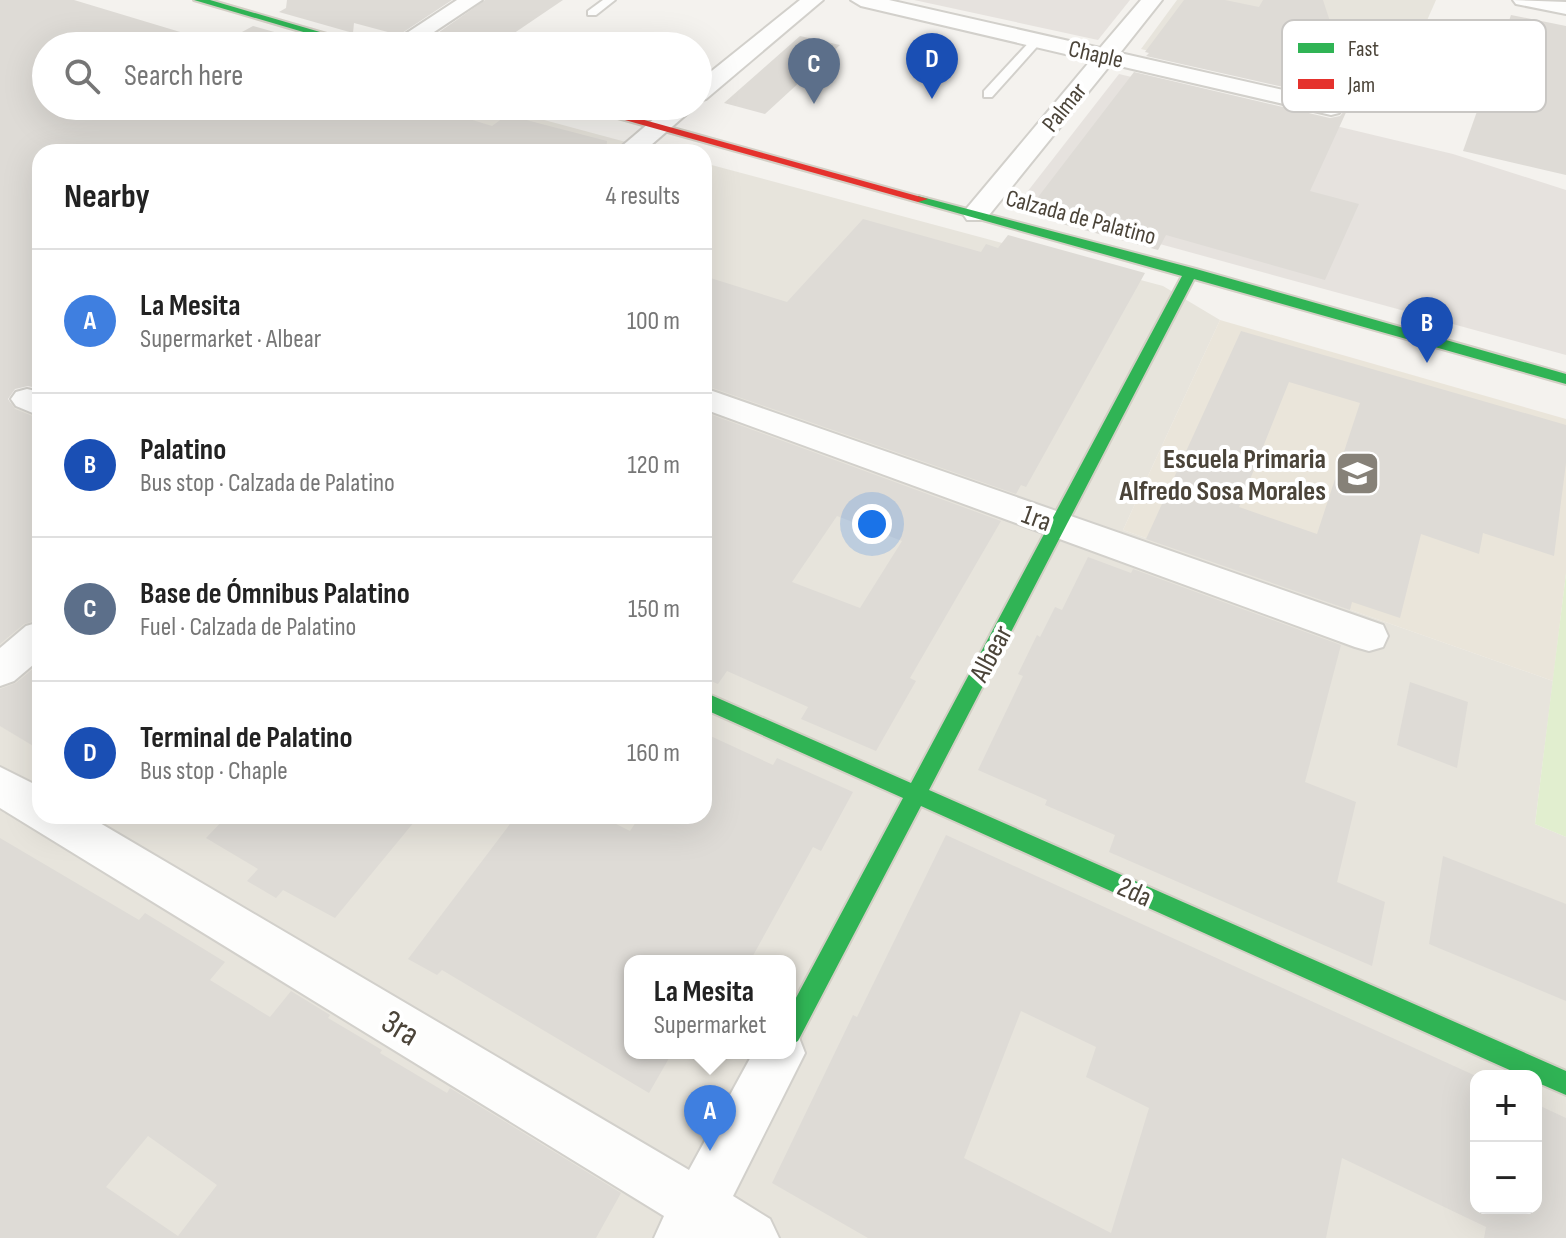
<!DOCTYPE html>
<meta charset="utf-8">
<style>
:root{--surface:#fff;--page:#f2f2f2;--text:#222;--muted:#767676;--line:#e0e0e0;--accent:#868178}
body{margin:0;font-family:"Sofia Sans Condensed",sans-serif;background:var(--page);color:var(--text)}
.controls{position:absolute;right:24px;bottom:24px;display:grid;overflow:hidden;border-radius:16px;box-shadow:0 8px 32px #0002}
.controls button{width:72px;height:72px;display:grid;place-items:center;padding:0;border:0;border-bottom:2px solid var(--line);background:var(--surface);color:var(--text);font:40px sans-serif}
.you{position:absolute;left:872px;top:524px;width:28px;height:28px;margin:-20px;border:6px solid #fff;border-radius:50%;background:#1a73e8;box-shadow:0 0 0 12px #1a73e833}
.badge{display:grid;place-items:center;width:52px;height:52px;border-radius:50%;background:var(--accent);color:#fff;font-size:26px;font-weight:700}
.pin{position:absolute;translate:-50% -66px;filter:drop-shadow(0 2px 4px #0008)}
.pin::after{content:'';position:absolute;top:42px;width:28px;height:24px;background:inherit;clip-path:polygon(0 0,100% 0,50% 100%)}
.popup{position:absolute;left:624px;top:955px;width:172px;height:104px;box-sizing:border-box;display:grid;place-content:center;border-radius:16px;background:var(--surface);filter:drop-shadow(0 2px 6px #0005);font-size:26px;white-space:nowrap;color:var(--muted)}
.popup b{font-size:30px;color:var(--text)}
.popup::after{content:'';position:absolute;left:50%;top:100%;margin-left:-16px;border:16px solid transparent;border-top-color:var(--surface)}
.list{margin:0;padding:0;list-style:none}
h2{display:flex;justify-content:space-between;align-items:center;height:104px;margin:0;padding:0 32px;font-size:34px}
h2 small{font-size:26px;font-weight:400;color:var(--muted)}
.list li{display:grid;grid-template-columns:52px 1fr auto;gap:24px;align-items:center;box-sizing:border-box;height:144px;padding:0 32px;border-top:2px solid var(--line)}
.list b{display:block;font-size:30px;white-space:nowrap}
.list p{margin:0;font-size:26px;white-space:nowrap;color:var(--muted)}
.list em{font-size:26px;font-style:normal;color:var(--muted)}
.icon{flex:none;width:44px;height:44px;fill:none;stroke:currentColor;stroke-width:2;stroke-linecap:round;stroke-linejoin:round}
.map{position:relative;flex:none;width:1566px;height:1238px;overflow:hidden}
.search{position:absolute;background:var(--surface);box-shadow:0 8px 32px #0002;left:32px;top:32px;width:680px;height:88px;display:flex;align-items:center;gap:20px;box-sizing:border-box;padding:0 28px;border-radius:44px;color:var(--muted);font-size:30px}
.panel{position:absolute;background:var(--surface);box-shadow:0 8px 32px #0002;left:32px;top:144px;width:680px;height:680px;border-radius:24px}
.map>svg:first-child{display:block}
</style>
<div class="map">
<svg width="1566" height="1238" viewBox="0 0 1566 1238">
<rect width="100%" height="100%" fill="#f4f2ee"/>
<g fill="#e7e4dc" fill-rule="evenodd">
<polygon points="1177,0 1436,0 1388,109 1141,49"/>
<polygon points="471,106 492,106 663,152 400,152"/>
<path d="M704,163L1163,286L1220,320L1123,530L1553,681L1535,824L1566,837V1238H0V410L40,386V816H704ZM630,961H790V1053H630ZM1476,1076H1536V1208H1476Z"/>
</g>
<g fill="#e6e2de">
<polygon points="914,0 1130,0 1098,40"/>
<polygon points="1119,74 1453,154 1566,190 1566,355 1017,205"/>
</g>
<polygon fill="#eae5da" points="1220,320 1566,419 1566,573 1553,681 1123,530"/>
<polygon fill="#e1eecf" points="1566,573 1566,837 1535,824"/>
<g fill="#dedbd6" fill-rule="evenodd">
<polygon points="0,0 74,0 220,44 253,26 324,46 46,46 46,106 427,106 492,126 507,115 607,141 606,152 40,152 40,389 28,386 15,389 8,399 15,409 40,419 40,619 24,624 0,644"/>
<polygon points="287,0 452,0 399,35 354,23 353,33 279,12 286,8"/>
<polygon points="485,0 563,0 495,46 443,46 425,42"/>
<polygon points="1184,0 1225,0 1259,7 1263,0 1323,0 1354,95 1310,191 1359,204 1325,280 1166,235 1158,250 1025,214 1134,72 1330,118 1340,116 1345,110 1340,100 1146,56 1149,53 1145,52"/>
<polygon points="1511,15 1566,26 1566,175 1463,151"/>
<polygon points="800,36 840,45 765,114 724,103"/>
<polygon points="863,219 981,252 986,244 998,248 1008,235 1145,273 1026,487 1021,485 1016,494 704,385 704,276 787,302"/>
<path d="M1241,331L1566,425V463L1554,556L1483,533L1479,554L1421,534L1400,618L1352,602L1350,610L1146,539ZM1289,382L1360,403L1317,534L1239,507Z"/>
<path d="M704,412L1001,521L910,678L916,681L876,751L801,719L808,707L727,671L718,684L704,678ZM837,516L902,541L860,608L792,582Z"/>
<polygon points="1088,557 1131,573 1133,569 1341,645 1305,782 1356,802 1337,882 1385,902 1372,966 1109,852 1115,835 1045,805 1047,800 978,770 1023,676 1018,674 1037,635 1040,637 1055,607 1062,610"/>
<polygon points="40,663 40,750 0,726 0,689 16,683"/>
<polygon points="1410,682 1468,702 1457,768 1397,745"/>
<polygon points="704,733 773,765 777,758 853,792 821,851 813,847 750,961 630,961 630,1053 672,1053 649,1093 442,970 437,975 408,959 516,816 600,816 630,831 640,816 704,816"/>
<polygon points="227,816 419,816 335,918 283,890 276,898 247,881 258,869 206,838"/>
<path d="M946,835L1476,1076V1208H1536V1104L1566,1118V1238H1484L1486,1227L1342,1158L1326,1238H868L772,1183L853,1015L857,1017ZM1021,1011L1096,1047L1086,1077L1149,1108L1111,1233L964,1158Z"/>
<path d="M0,838L139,920L145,913L225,962L210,980L270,1017L291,991L330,1015L328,1018L382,1050L380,1053L447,1093L450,1088L621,1193L596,1238H0ZM148,1136L217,1185L178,1236L106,1187Z"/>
<polygon points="1443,856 1566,904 1566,1001 1429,944"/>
</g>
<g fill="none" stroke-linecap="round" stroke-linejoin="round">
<defs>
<g id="lane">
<polygon points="603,0 615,0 596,15 588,15 588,11"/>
<polygon points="1033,38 1043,40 992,97 984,97 984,91"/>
</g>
<g id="street">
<polygon points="457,0 482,0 413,46 387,46"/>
<polygon points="800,0 823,0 706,99 698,101 698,82"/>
<polygon points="851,0 889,0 1100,48 1141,0 1162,0 1120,53 1331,101 1339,103 1343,108 1339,113 1331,115 1111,64 985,220 967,220 963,214 967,208 1091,60 861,6"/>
<polygon points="1513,0 1566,2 1566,14 1516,4"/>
<polygon points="669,106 696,106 643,152 615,152"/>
<polygon points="704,388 1383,625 1388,636 1383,647 1369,651 1355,647 704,409"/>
<polygon points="27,389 40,392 40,416 16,406 11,399 16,392"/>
<polygon points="40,622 40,659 14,681 0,686 0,648 26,626"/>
<polygon points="0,767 40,787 40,816 88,816 689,1170 753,1053 790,1053 790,1032 798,1035 805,1053 733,1196 770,1219 779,1238 654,1238 664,1216 0,808"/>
</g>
<g id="fast">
<polygon points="194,0 210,0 368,46 351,46"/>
<polygon points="918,196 1196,269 1566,374 1566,384 1194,279 929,790 1566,1071 1566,1095 1536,1082 1536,1076 1523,1076 921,806 798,1041 790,1045 790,1009 903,798 704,709 704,692 911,783 1182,276 918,202"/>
</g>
<polygon id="jam" points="575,106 594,106 928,199 918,202"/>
</defs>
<use href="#lane" stroke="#d2d0cb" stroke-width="4"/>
<use href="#street" stroke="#d2d0cb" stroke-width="4"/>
<use href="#fast" stroke="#d3cfc5" stroke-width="4"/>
<use href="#jam" stroke="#d3cfc5" stroke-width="4"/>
<use href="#lane" fill="#fdfdfc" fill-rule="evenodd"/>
<use href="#street" fill="#fdfdfc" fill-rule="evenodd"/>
<use href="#fast" fill="#30b455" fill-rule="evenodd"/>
<use href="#jam" fill="#e5322d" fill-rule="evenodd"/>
</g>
<defs>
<symbol id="school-square" viewBox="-11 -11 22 22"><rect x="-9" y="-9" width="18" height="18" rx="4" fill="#868178" stroke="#fff"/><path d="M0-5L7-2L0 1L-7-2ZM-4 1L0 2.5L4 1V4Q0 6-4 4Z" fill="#fff"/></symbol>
</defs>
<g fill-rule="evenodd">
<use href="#school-square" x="1332" y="448" width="51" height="51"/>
</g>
<g text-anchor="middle" stroke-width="8" stroke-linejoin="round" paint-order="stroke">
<g font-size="24" fill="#4b4439" stroke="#fff">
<text transform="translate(1096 54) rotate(13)" y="8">Chaple</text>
<text transform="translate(1064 107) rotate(-51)" y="8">Palmar</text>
<text transform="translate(1081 217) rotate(15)" y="8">Calzada de Palatino</text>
</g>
<g font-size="28" font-weight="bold" fill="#4b4439" stroke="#fff" text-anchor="end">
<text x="1326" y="468">Escuela Primaria<tspan x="1326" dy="32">Alfredo Sosa Morales</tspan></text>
</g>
<g font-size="28" fill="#4b4439" stroke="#fff">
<text transform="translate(1037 517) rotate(20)" y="10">1ra</text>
<text transform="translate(990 653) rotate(-62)" y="10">Albear</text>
<text transform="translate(1135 891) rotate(24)" y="10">2da</text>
</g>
<g font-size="34" fill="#4b4439" stroke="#fff">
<text transform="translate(401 1027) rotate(31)" y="12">3ra</text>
</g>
</g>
<rect x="1282" y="20" width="264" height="92" rx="12" fill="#fff" stroke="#c9c7c4" stroke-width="2"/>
<rect x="1298" y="43" width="36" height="10" fill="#30b455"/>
<rect x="1298" y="79" width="36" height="10" fill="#e5322d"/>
<g font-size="22" fill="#4b4439">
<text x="1348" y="56">Fast</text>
<text x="1348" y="92">Jam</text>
</g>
</svg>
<div class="controls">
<button>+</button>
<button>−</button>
</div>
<div class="you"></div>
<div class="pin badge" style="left:710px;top:1151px;background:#3f7fe0">A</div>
<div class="popup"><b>La Mesita</b>Supermarket</div>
<div class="pin badge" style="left:1427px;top:363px;background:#1a4fb4">B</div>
<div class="pin badge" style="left:814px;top:104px;background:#5c6f8a">C</div>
<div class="pin badge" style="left:932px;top:99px;background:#1a4fb4">D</div>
<div class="search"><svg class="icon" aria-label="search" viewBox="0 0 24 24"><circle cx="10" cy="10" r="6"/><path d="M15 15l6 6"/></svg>Search here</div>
<section class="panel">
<h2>Nearby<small>4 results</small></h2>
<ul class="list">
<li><span class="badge" style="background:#3f7fe0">A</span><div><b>La Mesita</b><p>Supermarket · Albear</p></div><em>100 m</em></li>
<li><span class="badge" style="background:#1a4fb4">B</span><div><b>Palatino</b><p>Bus stop · Calzada de Palatino</p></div><em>120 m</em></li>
<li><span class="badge" style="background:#5c6f8a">C</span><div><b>Base de Ómnibus Palatino</b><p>Fuel · Calzada de Palatino</p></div><em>150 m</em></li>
<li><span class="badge" style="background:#1a4fb4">D</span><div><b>Terminal de Palatino</b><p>Bus stop · Chaple</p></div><em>160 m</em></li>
</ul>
</section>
</div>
